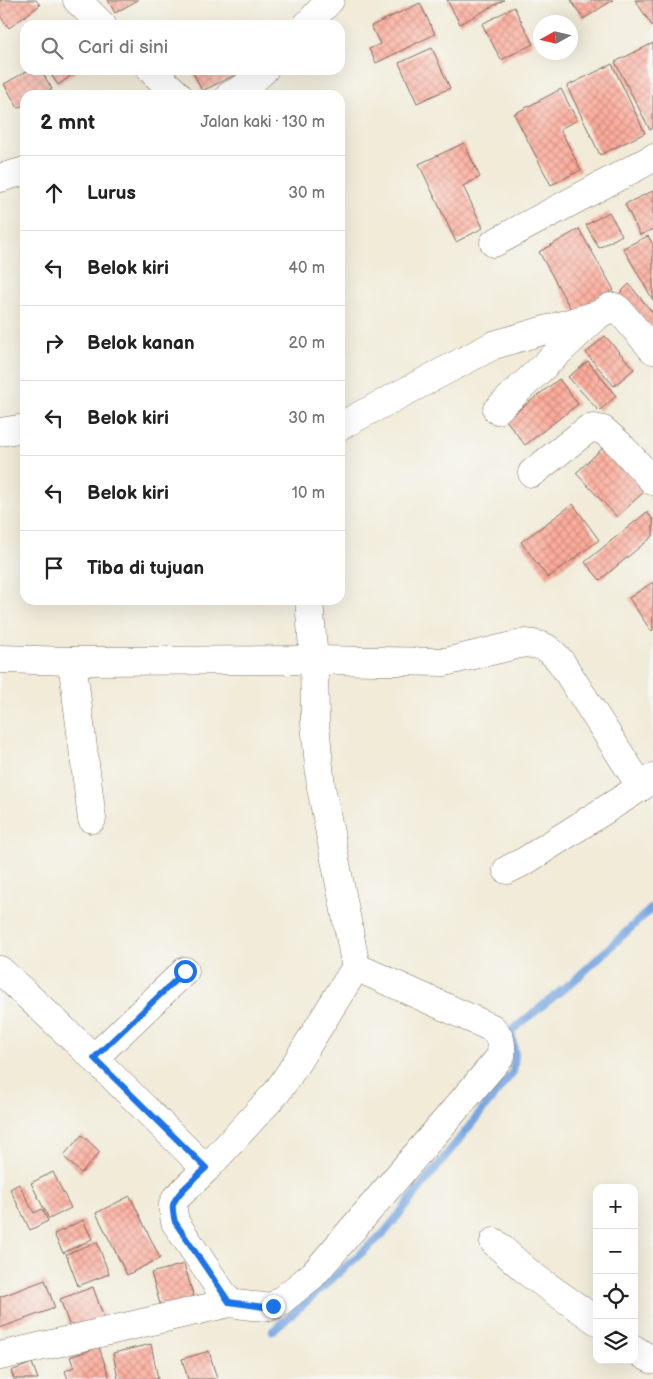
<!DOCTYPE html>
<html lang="id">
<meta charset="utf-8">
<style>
:root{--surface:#fff;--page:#f2f2f2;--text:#222;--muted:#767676;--line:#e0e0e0}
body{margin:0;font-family:"Balsamiq Sans",sans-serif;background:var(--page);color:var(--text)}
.controls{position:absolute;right:15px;bottom:15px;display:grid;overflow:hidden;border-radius:10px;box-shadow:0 5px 20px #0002}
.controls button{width:45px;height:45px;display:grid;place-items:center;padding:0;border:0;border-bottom:1px solid var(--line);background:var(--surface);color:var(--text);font:25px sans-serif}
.compass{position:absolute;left:533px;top:15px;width:45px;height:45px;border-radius:50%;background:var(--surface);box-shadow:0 5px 20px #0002;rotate:262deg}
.stop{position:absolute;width:15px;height:15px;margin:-11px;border:4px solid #1a73e8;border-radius:50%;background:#fff}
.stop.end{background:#1a73e8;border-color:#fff;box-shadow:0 1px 5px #0008}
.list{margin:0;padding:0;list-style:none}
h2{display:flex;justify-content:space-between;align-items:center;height:65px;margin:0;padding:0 20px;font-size:21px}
h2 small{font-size:16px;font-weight:400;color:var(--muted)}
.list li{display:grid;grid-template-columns:32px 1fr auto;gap:15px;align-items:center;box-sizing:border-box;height:75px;padding:0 20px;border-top:1px solid var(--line)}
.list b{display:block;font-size:19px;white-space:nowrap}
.list em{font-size:16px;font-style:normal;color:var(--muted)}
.icon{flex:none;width:28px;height:28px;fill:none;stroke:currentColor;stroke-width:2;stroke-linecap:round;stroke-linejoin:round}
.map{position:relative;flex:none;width:653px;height:1379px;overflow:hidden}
.search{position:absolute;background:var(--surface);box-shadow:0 5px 20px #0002;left:20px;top:20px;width:325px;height:55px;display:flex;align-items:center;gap:12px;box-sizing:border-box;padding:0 18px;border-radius:15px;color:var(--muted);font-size:19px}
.panel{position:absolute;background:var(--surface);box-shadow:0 5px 20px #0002;left:20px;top:90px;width:325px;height:515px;border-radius:15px}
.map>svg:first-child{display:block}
</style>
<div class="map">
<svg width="653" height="1379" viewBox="0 0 653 1379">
<defs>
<pattern id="building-cross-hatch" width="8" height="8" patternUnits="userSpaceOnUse" patternTransform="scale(1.25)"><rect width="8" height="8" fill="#fdac9c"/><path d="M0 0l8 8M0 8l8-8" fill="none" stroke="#ce8c7f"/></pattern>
</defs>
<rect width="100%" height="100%" fill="#f6f6f2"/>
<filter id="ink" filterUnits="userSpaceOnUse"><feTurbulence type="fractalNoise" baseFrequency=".02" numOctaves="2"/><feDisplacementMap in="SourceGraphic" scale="10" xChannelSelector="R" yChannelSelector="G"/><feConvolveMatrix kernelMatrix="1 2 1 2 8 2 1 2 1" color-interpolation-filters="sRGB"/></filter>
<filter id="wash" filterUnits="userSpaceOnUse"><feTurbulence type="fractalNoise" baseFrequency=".0096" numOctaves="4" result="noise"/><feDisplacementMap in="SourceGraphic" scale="20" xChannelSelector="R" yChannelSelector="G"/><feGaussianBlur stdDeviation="1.12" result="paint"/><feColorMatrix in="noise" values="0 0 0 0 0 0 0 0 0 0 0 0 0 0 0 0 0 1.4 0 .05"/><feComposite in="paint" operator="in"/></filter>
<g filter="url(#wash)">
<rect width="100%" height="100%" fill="#f1ebd8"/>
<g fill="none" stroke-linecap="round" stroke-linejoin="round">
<polyline stroke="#77a6e1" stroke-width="8" points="273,1331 384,1233 513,1072 515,1055 511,1031 577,978 653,907"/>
</g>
<g id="blocks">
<g fill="url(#building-cross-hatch)">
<polygon points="0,0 36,0 40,5 9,28 0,16"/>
<polygon points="108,0 138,0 115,13"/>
<polygon points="447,0 504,0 460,24"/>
<polygon points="571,0 613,0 583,19"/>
<polygon points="635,0 653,0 653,27"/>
<polygon points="420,3 435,34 376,63 369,49 380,44 371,26"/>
<polygon points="514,7 533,44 501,60 482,24"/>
<polygon points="653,43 653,128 650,130 615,62"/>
<polygon points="432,48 450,88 417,103 399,63"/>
<polygon points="612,64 645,133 600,155 567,86"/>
<polygon points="29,70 41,70 52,89 41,95 25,95 25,104 18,108 4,84"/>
<polygon points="48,70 79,70 58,85"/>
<polygon points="192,70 245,70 202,91"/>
<polygon points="561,89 577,120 560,129 581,170 551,185 514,114"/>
<polygon points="464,143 480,177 463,186 483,228 456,242 419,164"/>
<polygon points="653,191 653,229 640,235 625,204"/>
<polygon points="609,212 622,235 599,248 586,225"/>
<polygon points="579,229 614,290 573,313 539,252"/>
<polygon points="648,236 653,244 653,300 623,248"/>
<polygon points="629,284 653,313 653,336 618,295"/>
<polygon points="605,336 634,369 614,386 586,353"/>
<polygon points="588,361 616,396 599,411 568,377"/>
<polygon points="559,379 578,404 525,445 506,420"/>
<polygon points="608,443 649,487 617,517 576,473"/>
<polygon points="573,504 599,540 548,578 521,542"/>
<polygon points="647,512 653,520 653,536 600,580 585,562"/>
<polygon points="653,582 653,630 651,631 629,598"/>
<polygon points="82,1135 100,1152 81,1173 63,1156"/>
<polygon points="53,1172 71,1208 49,1219 31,1183"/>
<polygon points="19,1184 34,1213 42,1209 48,1221 30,1230 10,1189"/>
<polygon points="130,1196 160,1258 127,1275 96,1213"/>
<polygon points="83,1220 92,1239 63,1253 54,1234"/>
<polygon points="97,1242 109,1274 78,1286 66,1254"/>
<polygon points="184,1264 196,1304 163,1314 151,1273"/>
<polygon points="45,1280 55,1308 0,1328 0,1297"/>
<polygon points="93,1287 104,1318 71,1330 60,1299"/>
<polygon points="151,1344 158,1379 118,1379 113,1353"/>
<polygon points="99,1347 110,1379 68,1379 65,1371 74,1367 70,1357"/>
<polygon points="209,1351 217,1379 188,1379 182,1359"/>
<polygon points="32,1363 38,1379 14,1379 11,1371"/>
</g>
</g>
</g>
<g filter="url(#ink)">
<use href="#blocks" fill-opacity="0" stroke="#7b6e5f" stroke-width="1"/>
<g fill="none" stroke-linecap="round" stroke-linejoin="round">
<defs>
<g id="minor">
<polyline points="77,0 102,25"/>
<polyline points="307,25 330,0"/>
<polyline points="151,70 178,95"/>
<polyline points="230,95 244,88 264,70"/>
<polyline points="0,178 25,171"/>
<polyline points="494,243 653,158"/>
<polyline points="497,410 596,317"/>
<polyline points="340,426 494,345 600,314 610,307 615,307 620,311 653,350"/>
<polyline points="0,432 25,428"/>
<polyline points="532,473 588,429 594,428 603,430 619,444 653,481"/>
<path d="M0,659L72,661L314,660L445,662L525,643C545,645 548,647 561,662L641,787L653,778"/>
<polyline points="72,661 92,819"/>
<polyline points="507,870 525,861 641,787"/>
<polyline points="0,970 94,1058 206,1169"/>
<polyline points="94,1058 185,971"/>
<polyline points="494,1242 530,1274 597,1321"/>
<polyline points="229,1303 175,1222 173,1210 173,1204 176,1198 206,1169 277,1092 290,1073 356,967"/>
<polyline points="634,1349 645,1356 653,1360"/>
<path d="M0,1356L229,1303C241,1304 267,1310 277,1304L313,1275L501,1056C502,1043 501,1037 492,1028L356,967L321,787L315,723L314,660L309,600"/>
</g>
</defs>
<use href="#minor" stroke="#7b6e5f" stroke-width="29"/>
<use href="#minor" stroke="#fff" stroke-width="28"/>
</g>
</g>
<g fill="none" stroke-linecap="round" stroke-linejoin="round" filter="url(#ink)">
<path stroke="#1a73e8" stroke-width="6" d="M185,971L94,1058L206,1168C197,1177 176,1193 173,1205C172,1211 174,1217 175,1222L229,1302L264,1307L273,1306"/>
</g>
</svg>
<div class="controls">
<button>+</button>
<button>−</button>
<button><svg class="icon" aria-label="locate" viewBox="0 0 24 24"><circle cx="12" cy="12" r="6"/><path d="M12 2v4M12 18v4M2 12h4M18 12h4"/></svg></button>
<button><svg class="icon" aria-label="layers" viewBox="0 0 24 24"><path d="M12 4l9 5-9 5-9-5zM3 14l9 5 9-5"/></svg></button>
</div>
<svg class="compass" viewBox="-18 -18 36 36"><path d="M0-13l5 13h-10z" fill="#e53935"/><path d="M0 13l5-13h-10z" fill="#767676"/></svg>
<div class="stop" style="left:185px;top:971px"></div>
<div class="stop end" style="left:273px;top:1306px"></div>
<div class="search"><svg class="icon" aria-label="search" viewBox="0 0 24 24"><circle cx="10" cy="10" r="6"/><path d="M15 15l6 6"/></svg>Cari di sini</div>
<section class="panel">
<h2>2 mnt<small>Jalan kaki · 130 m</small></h2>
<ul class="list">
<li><svg class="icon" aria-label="ahead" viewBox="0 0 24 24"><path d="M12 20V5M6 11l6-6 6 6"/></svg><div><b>Lurus</b></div><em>30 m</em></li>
<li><svg class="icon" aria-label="left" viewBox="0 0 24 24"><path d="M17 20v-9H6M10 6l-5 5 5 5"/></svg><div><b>Belok kiri</b></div><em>40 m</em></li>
<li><svg class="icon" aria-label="right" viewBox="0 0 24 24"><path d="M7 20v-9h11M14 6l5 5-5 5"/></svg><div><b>Belok kanan</b></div><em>20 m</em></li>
<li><svg class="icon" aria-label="left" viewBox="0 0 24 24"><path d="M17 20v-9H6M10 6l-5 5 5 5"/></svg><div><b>Belok kiri</b></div><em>30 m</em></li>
<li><svg class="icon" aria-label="left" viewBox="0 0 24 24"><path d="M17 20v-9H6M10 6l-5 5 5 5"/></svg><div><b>Belok kiri</b></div><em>10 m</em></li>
<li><svg class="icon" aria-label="arrive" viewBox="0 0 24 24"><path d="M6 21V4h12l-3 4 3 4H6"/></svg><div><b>Tiba di tujuan</b></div></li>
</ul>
</section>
</div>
